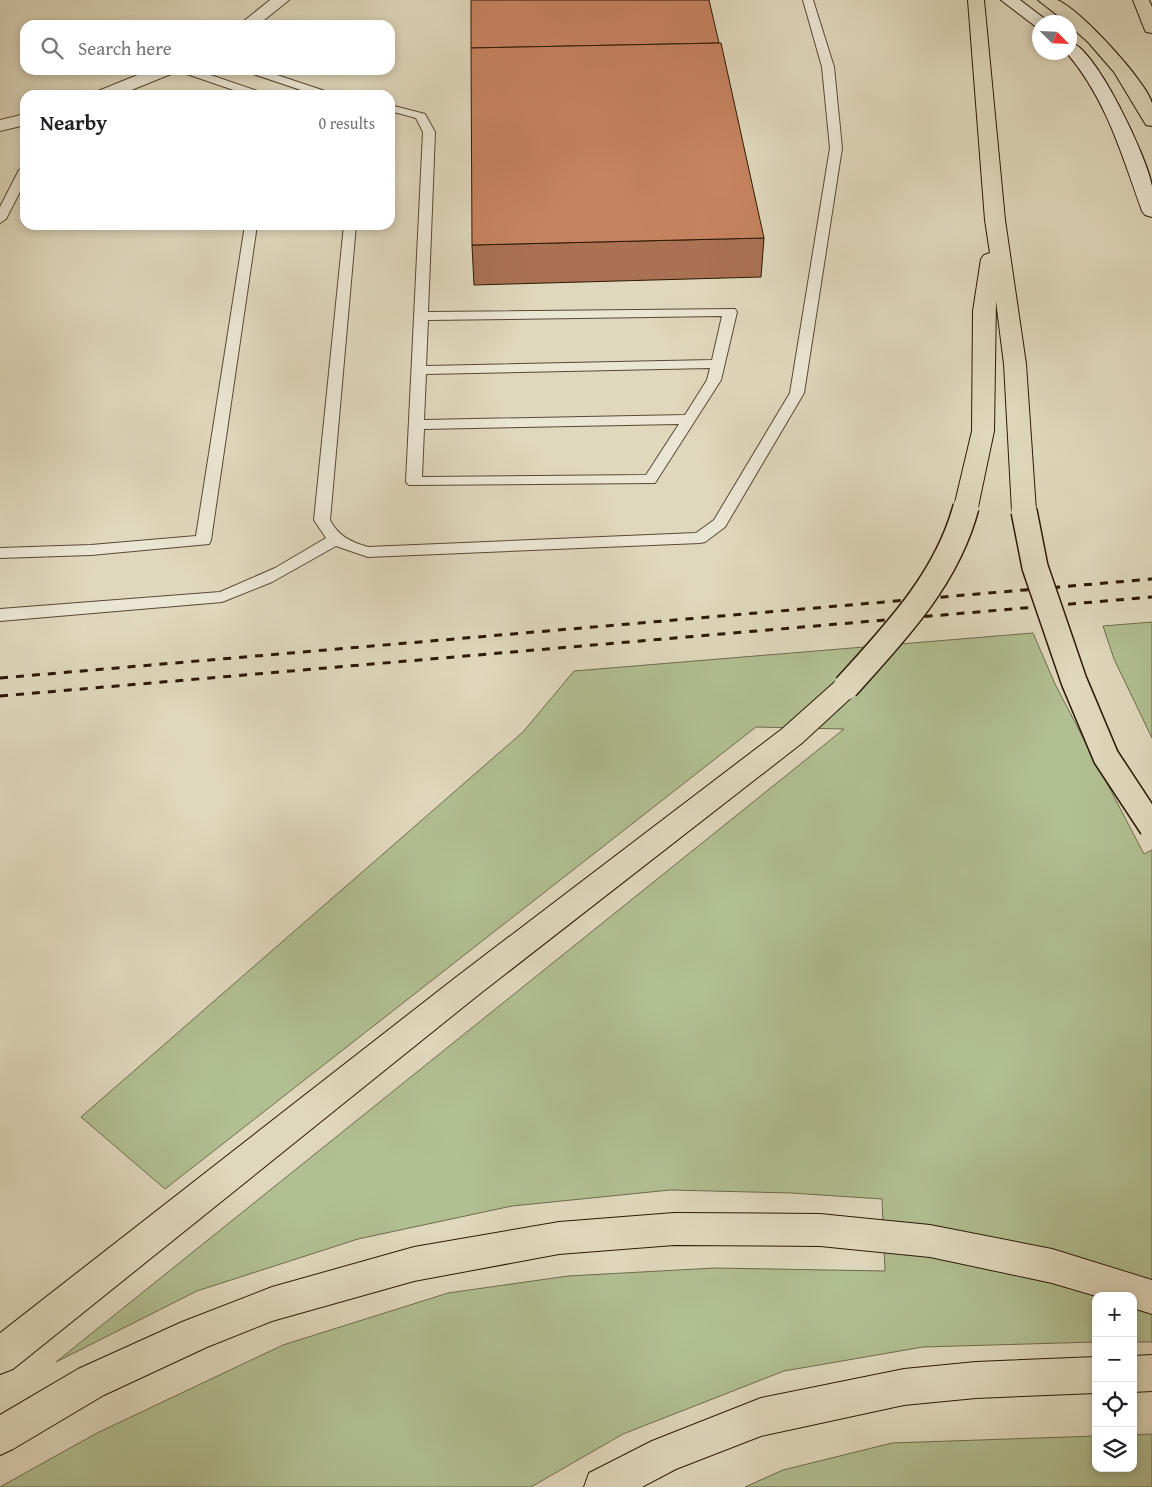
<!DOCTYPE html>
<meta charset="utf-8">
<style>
:root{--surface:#fff;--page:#f2f2f2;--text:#202124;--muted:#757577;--line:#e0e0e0}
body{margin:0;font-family:"Gentium Book Plus",serif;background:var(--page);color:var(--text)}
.controls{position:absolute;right:15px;bottom:15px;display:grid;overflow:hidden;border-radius:10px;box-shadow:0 2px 8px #0003}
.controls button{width:45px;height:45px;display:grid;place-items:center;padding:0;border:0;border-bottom:1px solid var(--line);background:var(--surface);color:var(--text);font:25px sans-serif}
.compass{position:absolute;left:1032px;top:15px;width:45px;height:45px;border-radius:50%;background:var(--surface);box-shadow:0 2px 8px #0003;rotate:114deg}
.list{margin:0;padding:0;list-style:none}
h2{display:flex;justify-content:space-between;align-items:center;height:65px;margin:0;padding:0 20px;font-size:21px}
h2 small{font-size:16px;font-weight:400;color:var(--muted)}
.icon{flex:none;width:28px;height:28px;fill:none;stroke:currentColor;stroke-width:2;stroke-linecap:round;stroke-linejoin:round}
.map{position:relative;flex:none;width:1152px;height:1487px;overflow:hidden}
.search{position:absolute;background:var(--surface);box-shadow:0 2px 8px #0003;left:20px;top:20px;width:375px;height:55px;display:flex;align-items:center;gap:12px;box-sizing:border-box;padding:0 18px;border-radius:15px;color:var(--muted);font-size:19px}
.panel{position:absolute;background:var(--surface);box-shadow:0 2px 8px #0003;left:20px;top:90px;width:375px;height:140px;border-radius:15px}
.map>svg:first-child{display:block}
</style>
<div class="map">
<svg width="1152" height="1487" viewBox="0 0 1152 1487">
<rect width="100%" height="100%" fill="#e0d8bd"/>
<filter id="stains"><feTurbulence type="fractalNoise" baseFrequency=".004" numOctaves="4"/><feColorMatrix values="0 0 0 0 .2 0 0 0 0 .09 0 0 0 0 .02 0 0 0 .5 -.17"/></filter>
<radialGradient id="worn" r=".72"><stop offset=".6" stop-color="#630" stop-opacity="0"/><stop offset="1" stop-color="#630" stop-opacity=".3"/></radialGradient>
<g fill="#b1bf92" stroke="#6e6c4c">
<polygon points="1152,622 1152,738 1114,659 1103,626"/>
<polygon points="1033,633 1055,684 1144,854 1152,850 1152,1342 1133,1342 1133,1296 1096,1296 1096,1342 923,1347 784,1371 623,1434 531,1487 0,1487 97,1433 283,1345 448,1293 568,1276 715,1268 885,1271 882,1199 791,1193 670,1190 512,1206 358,1239 197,1291 56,1362 844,729 756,727 165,1189 81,1117 523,732 574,671"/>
<polygon points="1152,1434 1152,1487 745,1487 783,1470 892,1443 1096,1436 1096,1468 1133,1468 1133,1435"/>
</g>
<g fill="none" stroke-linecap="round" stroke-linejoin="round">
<defs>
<g id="lane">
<path d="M803,0H813L834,67L842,148L804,393L725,527L705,542L700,543L368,557L336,546L272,582L222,602L0,621V609L220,592L275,568L326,538L314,520L344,225H356L330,520C338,536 351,542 368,547L696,533L714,520L790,393L830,148L822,67Z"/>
<polygon points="179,70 196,70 263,93 265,95 248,95 181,72"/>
<polygon points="245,70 262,70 331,93 333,95 316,95 247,72"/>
<path d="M390,105L425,114L435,132L428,312L735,309L737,312L721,380L655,483L409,485L406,482L423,132L416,118L390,111ZM722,316L712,360L426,366L428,320ZM710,368L707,380L685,415L424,420L426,374ZM679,424L646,475L422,477L424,429Z"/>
<polygon points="25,166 25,182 6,219 0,223 0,207 19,170"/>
<polygon points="245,225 257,225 211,540 209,544 91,555 0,558 0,548 91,545 196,536"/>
</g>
<g id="street">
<polygon points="270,0 289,0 258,25 239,25"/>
<polygon points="150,70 174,70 171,74 119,95 95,95 98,91"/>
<polygon points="25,114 25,125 0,131 0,120"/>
</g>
<g id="secondary">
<polygon points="1001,0 1020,0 1049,22 1040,22 1040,27 1035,26"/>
<path d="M1070,42C1096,48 1148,159 1152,186C1152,196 1152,207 1152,217L1145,215L1142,211C1122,155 1106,98 1066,52H1070Z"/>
</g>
<g id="highway">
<polygon points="968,0 984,0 1005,220 1026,364 1036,511 1032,516 1024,519 1016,516 1012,511 1004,364 996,301 994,431 978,507 974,512 966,515 958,512 954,507 972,431 973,311 981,259 984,255 990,253 985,220"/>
<path d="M1038,0C1043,0 1052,0 1057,0C1078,7 1147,82 1152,103C1152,110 1152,119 1152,126L1146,125L1114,72L1088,42L1070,26V22H1066Z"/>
<polygon points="1133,0 1149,0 1152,7 1152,33 1146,32 1144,28"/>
<polygon points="846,678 855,680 859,687 855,694 802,743 477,996 13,1369 0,1374 0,1333 455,978 782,729 837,680"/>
<polygon points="674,1213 820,1214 930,1225 1052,1249 1152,1280 1152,1314 1133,1308 1133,1296 1096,1296 1052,1283 930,1257 820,1246 674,1245 559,1254 414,1281 272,1321 207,1347 104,1395 13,1449 0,1455 0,1415 78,1369 182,1322 272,1287 414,1247 559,1222"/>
<polygon points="1152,1355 1152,1391 1133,1392 1133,1356"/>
<polygon points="1096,1357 1096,1393 976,1398 904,1405 761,1436 676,1469 642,1487 584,1487 589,1473 652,1441 761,1398 904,1369 976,1362"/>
</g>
</defs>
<use href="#lane" stroke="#584934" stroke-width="2"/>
<use href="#street" stroke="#584934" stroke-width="2"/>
<use href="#secondary" stroke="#2b1906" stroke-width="2"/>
<use href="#highway" stroke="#2b1906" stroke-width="2"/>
<use href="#lane" fill="#ebe6d4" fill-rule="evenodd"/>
<use href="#street" fill="#ebe6d4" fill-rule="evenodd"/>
<use href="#secondary" fill="#ebe6d4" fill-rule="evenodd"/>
<use href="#highway" fill="#e0d8bd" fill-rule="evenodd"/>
<g stroke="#2b1906" stroke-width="3" stroke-dasharray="8 8" stroke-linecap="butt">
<polyline points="0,678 1152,579"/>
<polyline points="0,696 1152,597"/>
</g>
<defs>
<g id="highway-bridge">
<polyline points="1024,511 1035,567 1074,681 1106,757 1152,827"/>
<path d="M846,687C895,633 947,579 966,507"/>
</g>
</defs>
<use href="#highway-bridge" stroke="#2b1906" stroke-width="28" stroke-linecap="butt"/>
<use href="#highway-bridge" stroke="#e0d8bd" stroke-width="25"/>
</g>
<polygon fill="#aa7153" stroke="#2b1906" points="764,238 761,277 474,285 472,245"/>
<g fill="#c68360" stroke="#2b1906">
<polygon points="471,0 709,0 719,43 471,48"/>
<polygon points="721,43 764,238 472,245 471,48"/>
</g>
<rect width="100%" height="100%" filter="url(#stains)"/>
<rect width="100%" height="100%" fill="url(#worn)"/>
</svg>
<div class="controls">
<button>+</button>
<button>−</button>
<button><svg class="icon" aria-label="locate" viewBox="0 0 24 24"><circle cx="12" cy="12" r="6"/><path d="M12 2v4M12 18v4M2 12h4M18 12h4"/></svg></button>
<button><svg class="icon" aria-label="layers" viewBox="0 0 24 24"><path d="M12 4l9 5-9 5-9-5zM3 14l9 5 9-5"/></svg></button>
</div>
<svg class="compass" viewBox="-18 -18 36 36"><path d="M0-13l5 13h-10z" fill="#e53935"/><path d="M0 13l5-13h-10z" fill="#757577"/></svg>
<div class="search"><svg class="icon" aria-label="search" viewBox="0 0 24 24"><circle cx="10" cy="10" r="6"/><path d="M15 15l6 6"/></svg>Search here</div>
<section class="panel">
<h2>Nearby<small>0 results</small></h2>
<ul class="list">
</ul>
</section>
</div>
